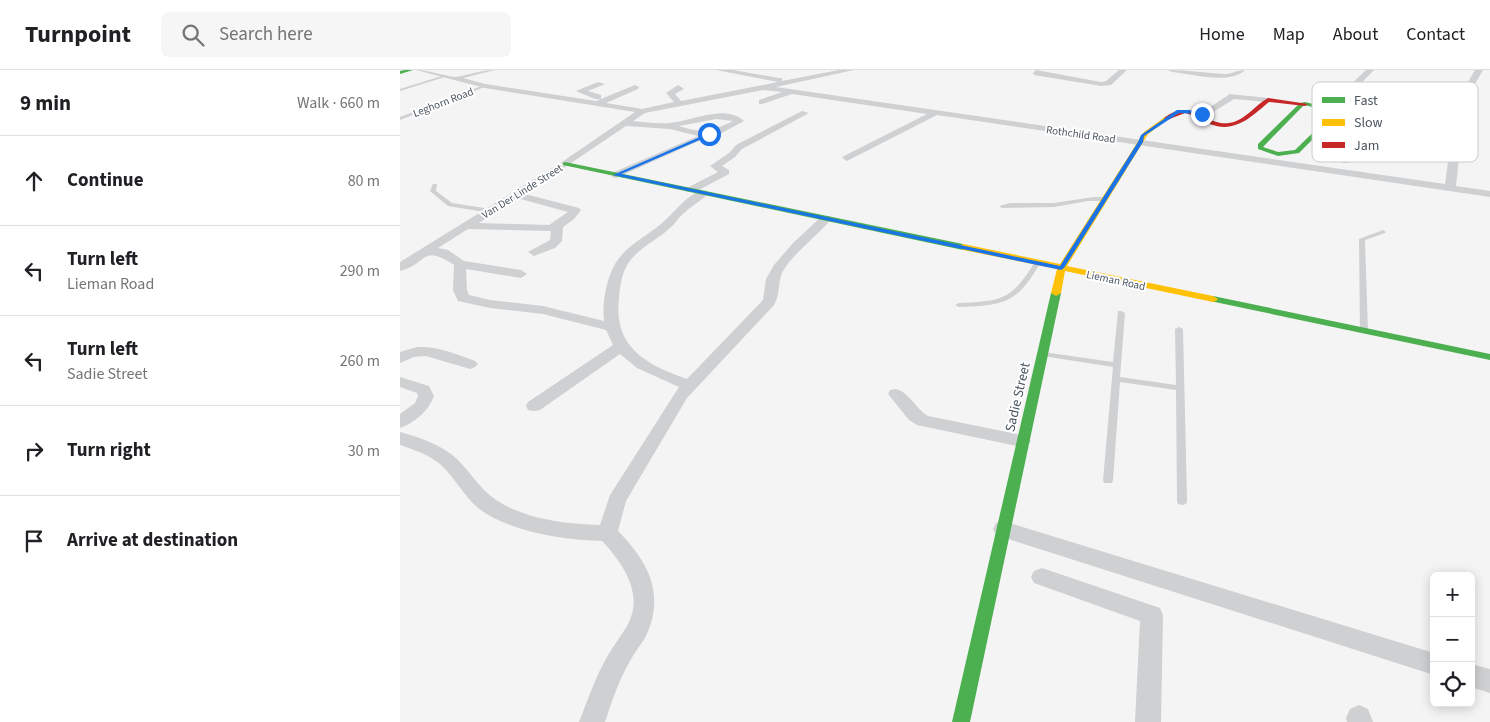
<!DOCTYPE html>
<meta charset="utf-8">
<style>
:root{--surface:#fff;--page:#f6f6f6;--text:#202124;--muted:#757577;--line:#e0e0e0}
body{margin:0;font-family:"Source Sans 3",sans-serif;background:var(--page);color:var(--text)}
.controls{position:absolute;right:15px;bottom:15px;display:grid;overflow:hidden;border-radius:8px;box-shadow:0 2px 12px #0003}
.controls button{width:45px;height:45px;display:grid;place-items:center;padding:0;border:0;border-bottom:1px solid var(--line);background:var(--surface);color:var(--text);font:25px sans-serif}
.stop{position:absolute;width:15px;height:15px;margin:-11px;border:4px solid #1a73e8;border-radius:50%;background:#fff}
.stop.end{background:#1a73e8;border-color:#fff;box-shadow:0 1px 5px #0008}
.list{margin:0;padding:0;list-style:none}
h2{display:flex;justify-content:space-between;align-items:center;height:65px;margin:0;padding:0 20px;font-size:21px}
h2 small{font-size:16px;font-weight:400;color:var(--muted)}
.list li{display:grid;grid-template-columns:32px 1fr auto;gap:15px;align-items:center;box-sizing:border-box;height:90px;padding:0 20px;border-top:1px solid var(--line)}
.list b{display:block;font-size:19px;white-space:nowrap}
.list p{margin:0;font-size:16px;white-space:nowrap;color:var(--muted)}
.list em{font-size:16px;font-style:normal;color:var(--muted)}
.icon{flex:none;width:28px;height:28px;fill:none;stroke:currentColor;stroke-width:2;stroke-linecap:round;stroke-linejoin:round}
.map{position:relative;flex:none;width:1090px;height:652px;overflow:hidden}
header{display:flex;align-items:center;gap:30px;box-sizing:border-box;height:70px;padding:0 25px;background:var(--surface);border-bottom:1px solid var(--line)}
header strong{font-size:24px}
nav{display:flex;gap:28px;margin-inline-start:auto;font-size:18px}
.search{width:350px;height:45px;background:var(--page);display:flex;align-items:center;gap:12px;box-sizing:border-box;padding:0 18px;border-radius:8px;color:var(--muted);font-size:19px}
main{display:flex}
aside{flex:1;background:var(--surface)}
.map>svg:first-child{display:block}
</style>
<header>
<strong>Turnpoint</strong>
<div class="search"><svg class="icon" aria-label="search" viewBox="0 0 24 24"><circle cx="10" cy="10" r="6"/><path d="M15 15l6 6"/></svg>Search here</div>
<nav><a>Home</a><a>Map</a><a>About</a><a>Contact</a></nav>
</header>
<main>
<aside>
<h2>9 min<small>Walk · 660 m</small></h2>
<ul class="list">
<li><svg class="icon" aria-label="ahead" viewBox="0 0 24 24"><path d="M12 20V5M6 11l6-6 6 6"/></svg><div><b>Continue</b></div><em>80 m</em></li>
<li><svg class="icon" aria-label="left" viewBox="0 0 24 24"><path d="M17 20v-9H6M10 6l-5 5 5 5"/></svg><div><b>Turn left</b><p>Lieman Road</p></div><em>290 m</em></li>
<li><svg class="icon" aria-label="left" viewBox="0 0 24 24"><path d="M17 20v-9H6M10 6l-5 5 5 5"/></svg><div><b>Turn left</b><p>Sadie Street</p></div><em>260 m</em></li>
<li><svg class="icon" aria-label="right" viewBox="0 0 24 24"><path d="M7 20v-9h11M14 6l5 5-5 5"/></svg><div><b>Turn right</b></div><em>30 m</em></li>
<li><svg class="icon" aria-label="arrive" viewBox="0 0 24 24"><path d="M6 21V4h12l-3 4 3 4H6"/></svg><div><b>Arrive at destination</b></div></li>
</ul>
</aside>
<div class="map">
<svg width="1090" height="652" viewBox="0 0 1090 652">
<rect width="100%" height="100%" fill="#f4f4f4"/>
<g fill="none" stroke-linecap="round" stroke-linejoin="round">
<g fill="#ced0d2" fill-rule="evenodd">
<polygon points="45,5 48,6 0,21 0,19"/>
<polygon points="84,15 87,16 0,50 0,47"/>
<polygon points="33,114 37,114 36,121 52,133 91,139 94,141 91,143 48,136 30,121"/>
<polygon points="694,127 705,127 708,129 705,131 688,131 654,137 602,138 599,136 610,133 654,133"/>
<polygon points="983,160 986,162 985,163 965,170 968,261 964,263 960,261 959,169"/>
<path d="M637,191L640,193C618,233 603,236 559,237L555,235L559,233C603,231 611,230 635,192Z"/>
<polygon points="718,241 721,241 725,243 720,307 776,315 775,259 779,257 783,259 787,431 786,434 782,435 778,434 777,431 776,320 720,312 713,410 712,413 704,413 703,410 713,297 643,286 639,284 643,282 713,292"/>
</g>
<g fill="#ced0d2" fill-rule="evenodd">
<path d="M16,0C28,0 49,7 56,7C68,5 81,0 95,0L63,8L85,14L196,31L235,15L239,17L238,19L206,33L242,39L274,32L266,23L278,15L284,19L275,24L281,31L378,12L316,0H333L379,8H382V11L439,0H454L376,17L1045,114L1050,78L1061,52L1056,47L993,41L989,42L949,93H943L941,91L983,38L992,36L1058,42L1069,51L1060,78L1056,116L1090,121V127L537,45L447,91L442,88L444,86L527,44L392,24L362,34H359V30L382,22L363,20L245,43L233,51C245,52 257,54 269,53C291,52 324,33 344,51L320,64L312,65L216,108L212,107V103L298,66L270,59L226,56L125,124L179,138L181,140L174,149L163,157L162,171L155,178L134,186L128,182L150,170L151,161L68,159L38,178L48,180L64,191L121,200L127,204L121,208L66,199L67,220L69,225L90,230L143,236L204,251C202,234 206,210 215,194C226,176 245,167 261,154C272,146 292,117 307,121L308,123L307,125C299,132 290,137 283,144C278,148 275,154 270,158C257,170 240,177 229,192C222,202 220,216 219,228C213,277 246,295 287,309L363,230L366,209L374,195L393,173L422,146H430L432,148C417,167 396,180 383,201C377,212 381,224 374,235L287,328L226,431L218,461C249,492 266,526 245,568C240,576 234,583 230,591C219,610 212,631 205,652H179C188,629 196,606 208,585C214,575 221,566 227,556C245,525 223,493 202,471C164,470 109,462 78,438C64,426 55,408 41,395C29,384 14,380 0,375V362C21,368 43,375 58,390C70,402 79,417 92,427C121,449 165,454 200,455L210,425L279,317L237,298L220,284L140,340L134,341L128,340L126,336L128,332L213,275L206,260L143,244L90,238L58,231L53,220L54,195C21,173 28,194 0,201V192L162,92L235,42L85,18ZM316,49L333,51C312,61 302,64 279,56ZM117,128L168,142L149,155L79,153Z"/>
<polygon points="636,0 701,12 706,11 719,0 727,0 711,15 701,16 634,5 633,3"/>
<path d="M768,0C788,0 806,3 825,4C832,4 837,0 845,0C830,15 792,4 772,2Z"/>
<polygon points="966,0 974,0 950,25 944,25 944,21"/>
<polygon points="1075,0 1083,0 1060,40 1054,40 1053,38"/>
<polygon points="198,12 205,14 188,21 201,25 201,29 195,29 176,21"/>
<polygon points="830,24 868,28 872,30 868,32 834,29 805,47 798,45"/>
<polygon points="402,41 409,43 342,79 335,87 322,96 329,100 329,104 295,122 287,122 286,120 287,118 318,102 310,96 329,83 336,75"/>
<path d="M17,277C38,276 56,284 75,291L78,294L75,297L70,299L26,286L14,287L0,293V282Z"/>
<path d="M0,307L29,316L34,326C29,340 15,353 0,358V344L15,333L18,326L17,323L0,317Z"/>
<path d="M496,319C509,322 516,339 528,346L622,365L628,367L631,371L628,375L622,377L517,355L509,350L488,324L490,320Z"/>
<polygon points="603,451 1034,583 1034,605 596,465 593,459 596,453"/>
<polygon points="642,498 760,538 763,545 761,652 735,652 740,551 634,513 631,507 634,501"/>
<polygon points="1071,594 1090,599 1090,623 1071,617"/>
<polygon points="959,635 968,639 973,652 947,652 946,648 950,639"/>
</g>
<g fill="#4caf50" fill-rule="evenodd">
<polygon points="5,0 13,0 0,4 0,1"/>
<path d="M905,32L941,41L899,83L878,86L858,79V74L900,33ZM904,35L934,42L895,80L878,82L863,77Z"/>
<polygon points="165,92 563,174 567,177 563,180 163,95 163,93"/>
<polygon points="656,220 661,223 570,652 552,652 651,223"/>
<polygon points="813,226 1090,284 1090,290 810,231 808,229"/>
</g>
<polygon fill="#ffc107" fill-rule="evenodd" points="765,47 770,48 748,64 667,196 813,226 818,229 816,231 813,232 665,201 661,223 656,226 651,223 657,199 563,180 559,177 563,174 660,194 744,62"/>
<path fill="#c62828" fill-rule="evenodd" d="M868,28L908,34L905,36L869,32C852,46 835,64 810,54C802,50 795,45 785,43L767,50L764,48C792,26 804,56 829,53C845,51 855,35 868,28Z"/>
</g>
<polygon fill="#1a73e8" points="777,40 789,40 804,44 779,43 744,66 743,72 664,198 661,200 213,105 309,63 311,65 221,104 660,196 738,72 741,65"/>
<g text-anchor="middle" stroke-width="4" stroke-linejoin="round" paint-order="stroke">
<g font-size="11" fill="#4a5661" stroke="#fff">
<text transform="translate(43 32) rotate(-21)" y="4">Leghorn Road</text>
<text transform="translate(681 64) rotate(8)" y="4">Rothchild Road</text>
<text transform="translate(122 121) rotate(-32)" y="4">Van Der Linde Street</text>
<text transform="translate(716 210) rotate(12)" y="4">Lieman Road</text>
</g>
<g font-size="14" fill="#4a5661" stroke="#fff">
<text transform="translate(617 327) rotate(-77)" y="5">Sadie Street</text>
</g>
</g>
<rect x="912" y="12" width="166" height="80" rx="8" fill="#fff" stroke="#c9ccd0" stroke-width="1"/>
<rect x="922" y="27" width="23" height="6" fill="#4caf50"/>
<rect x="922" y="49" width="23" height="7" fill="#ffc107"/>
<rect x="922" y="72" width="23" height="6" fill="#c62828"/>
<g font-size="14" fill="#4a5661">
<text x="954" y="35">Fast</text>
<text x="954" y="57">Slow</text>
<text x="954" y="80">Jam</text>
</g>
</svg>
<div class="controls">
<button>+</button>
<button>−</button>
<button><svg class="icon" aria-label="locate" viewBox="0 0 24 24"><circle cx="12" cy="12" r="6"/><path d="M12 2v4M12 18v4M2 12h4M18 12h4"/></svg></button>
</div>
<div class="stop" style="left:309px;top:64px"></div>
<div class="stop end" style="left:802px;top:44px"></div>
</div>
</main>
